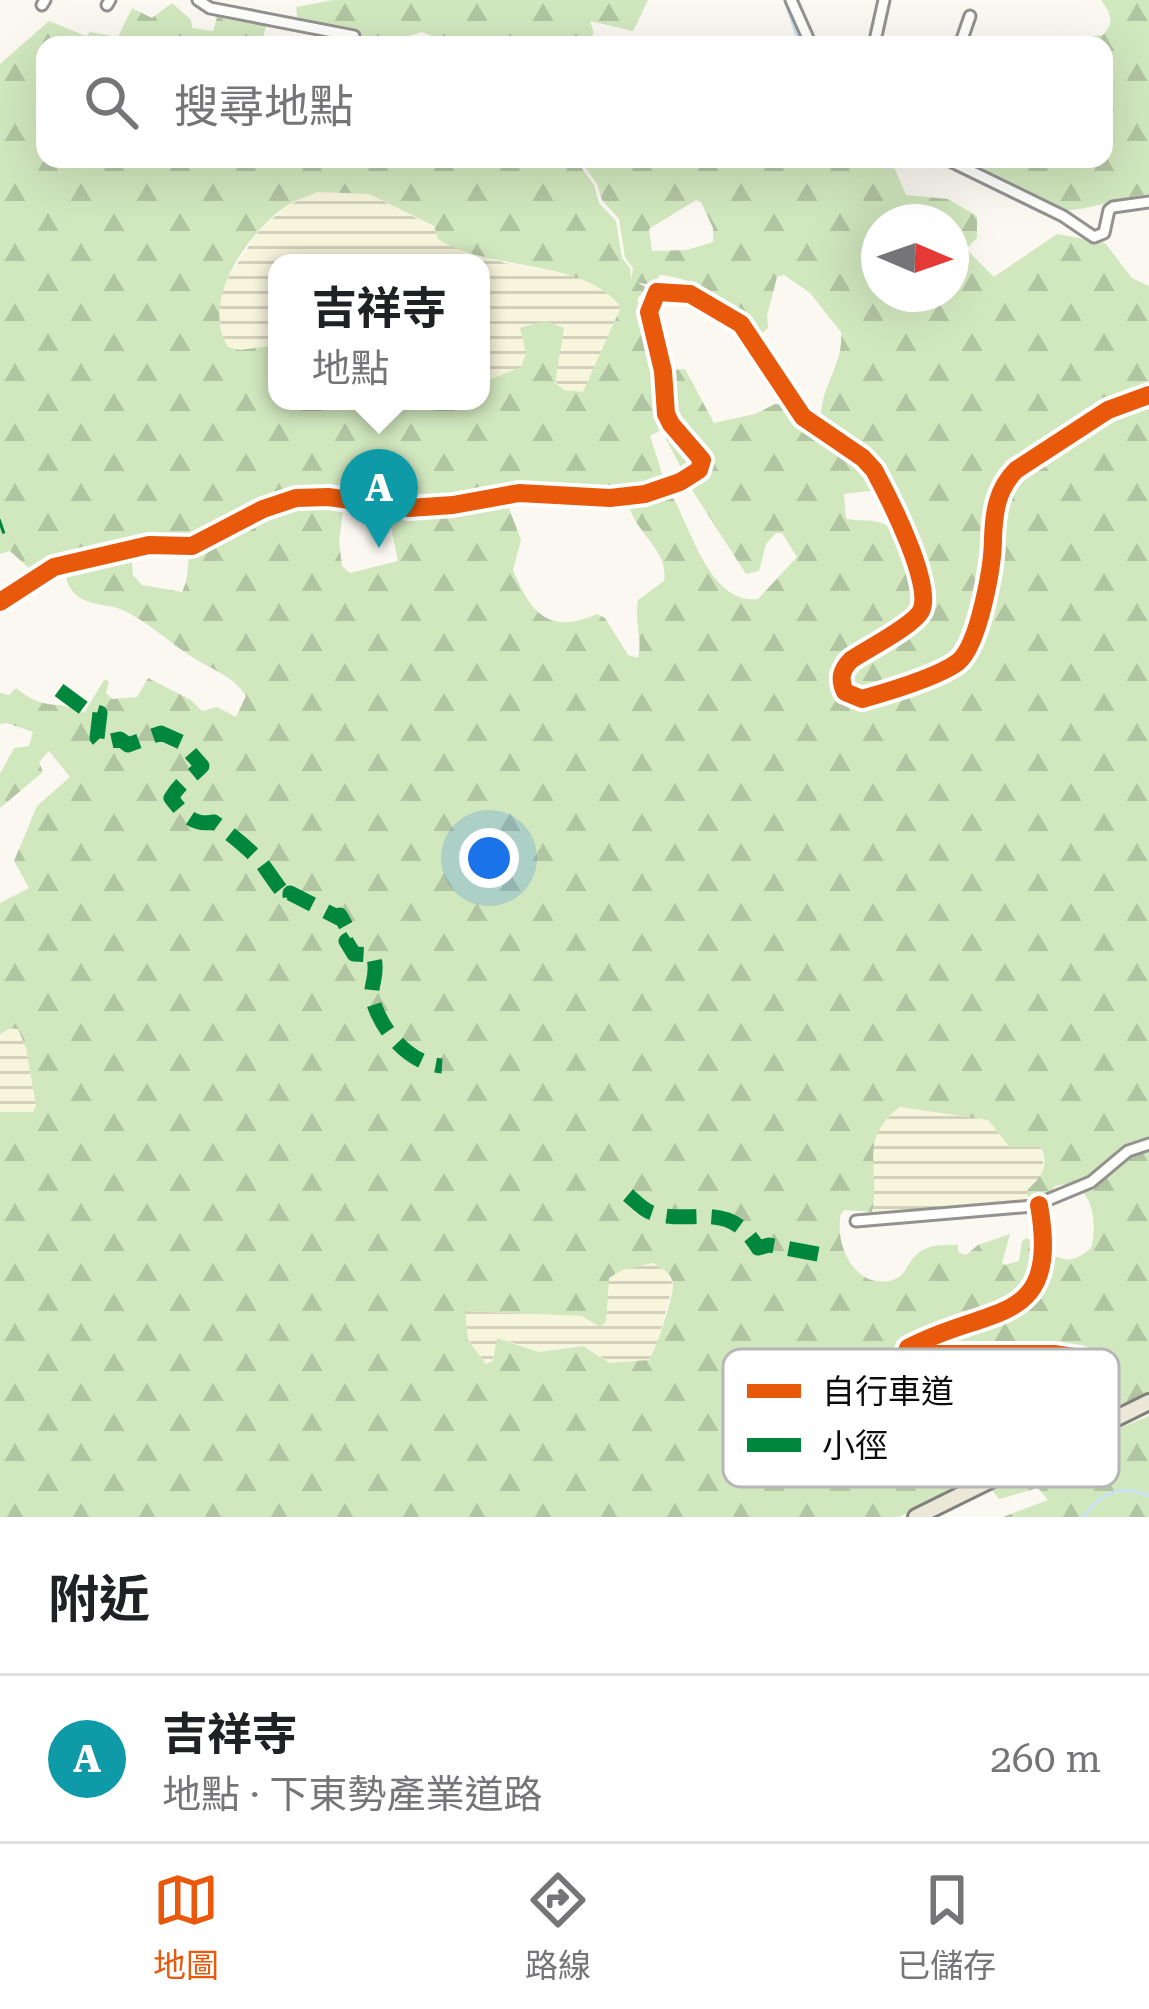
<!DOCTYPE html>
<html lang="zh-TW">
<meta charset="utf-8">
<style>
:root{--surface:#fff;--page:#f6f6f6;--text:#202124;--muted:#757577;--line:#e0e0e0;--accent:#ea580c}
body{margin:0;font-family:"Roboto Serif","Noto Sans TC",serif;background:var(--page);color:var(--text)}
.compass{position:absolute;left:861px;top:204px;width:108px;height:108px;border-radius:50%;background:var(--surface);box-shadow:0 12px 48px #0002;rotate:92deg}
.you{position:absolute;left:489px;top:858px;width:42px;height:42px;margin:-30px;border:9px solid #fff;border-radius:50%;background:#1a73e8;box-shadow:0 0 0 18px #1a73e833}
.badge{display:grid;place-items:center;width:78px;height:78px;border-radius:50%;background:var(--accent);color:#fff;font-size:39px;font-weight:700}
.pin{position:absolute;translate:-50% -99px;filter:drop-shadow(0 3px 6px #0008)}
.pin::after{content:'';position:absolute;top:63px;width:42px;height:36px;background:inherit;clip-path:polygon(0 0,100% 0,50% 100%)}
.popup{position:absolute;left:268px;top:254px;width:222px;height:156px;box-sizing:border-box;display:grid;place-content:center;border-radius:24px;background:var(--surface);filter:drop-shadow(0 3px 9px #0005);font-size:39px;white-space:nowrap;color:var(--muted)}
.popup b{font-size:45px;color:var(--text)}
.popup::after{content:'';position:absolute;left:50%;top:100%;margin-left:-24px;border:24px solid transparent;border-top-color:var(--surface)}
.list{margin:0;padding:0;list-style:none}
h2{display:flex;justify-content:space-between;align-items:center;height:156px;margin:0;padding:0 48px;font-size:51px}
h2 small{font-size:39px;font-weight:400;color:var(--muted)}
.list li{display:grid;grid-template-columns:78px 1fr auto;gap:36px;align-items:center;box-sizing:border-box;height:168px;padding:0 48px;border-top:3px solid var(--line)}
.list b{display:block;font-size:45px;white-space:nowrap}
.list p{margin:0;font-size:39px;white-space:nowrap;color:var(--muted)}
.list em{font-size:39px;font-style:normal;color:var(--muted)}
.icon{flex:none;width:66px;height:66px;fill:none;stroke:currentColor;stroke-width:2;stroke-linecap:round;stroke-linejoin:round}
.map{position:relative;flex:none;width:1149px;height:1517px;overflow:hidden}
.search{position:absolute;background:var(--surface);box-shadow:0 12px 48px #0002;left:36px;right:36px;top:36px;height:132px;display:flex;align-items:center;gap:30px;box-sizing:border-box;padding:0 42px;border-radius:24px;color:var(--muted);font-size:45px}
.sheet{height:324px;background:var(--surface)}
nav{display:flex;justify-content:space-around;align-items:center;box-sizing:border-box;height:168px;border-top:3px solid var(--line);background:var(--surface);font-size:33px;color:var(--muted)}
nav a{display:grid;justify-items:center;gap:6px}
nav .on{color:var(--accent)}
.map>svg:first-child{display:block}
</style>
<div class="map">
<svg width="1149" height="1517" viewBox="0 0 1149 1517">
<defs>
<pattern id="farmland-rules" width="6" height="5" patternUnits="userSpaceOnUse" patternTransform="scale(3)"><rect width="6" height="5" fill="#f7f5dc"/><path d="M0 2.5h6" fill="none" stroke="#d3d1bc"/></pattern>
<pattern id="forest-firs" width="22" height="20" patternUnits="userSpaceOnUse" patternTransform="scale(3)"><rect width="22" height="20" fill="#d1e7be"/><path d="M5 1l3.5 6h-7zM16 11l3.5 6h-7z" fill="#b2c5a2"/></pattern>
</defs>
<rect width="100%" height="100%" fill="#faf8f0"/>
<g fill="url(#farmland-rules)">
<polygon points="317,192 369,194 504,263 571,275 610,293 621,307 584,392 564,390 526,353 522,367 485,381 481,369 481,263 277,263 277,345 240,350 227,347 222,338 218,304 227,280 258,232 285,207"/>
<polygon points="11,1028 18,1029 26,1048 36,1105 33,1112 0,1112 0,1034"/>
<polygon points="899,1107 988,1120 1010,1147 1041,1147 1044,1170 1042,1178 1030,1186 1030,1205 872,1212 872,1154 877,1129"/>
<polygon points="653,1263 667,1272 673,1285 656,1348 649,1360 610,1363 589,1348 573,1345 538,1352 508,1341 494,1351 493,1361 486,1364 468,1339 464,1311 582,1316 606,1322 608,1278 621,1270"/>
</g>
<g fill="url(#forest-firs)" fill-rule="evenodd">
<polygon points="333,0 648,0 633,31 590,21 594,33 585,45 437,45 439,39 422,32 391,41 298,25 296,7"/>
<path d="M1101,0H1149V194C1121,197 1085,212 1061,210L960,159H1104V45H1017L1103,35C1115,21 1111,14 1101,0Z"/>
<path d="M172,3L191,20L192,28L213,31L217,17L266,26L263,38L288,45H45V159H575L594,185L599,203L616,221L622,258L630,268L631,280L633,268L625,257L619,219L602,200L597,184L579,159H865L893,165L906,195L948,199L977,216V238L966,249L994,277L1057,234L1105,243L1132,278L1149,286V391L1122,398L1015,467C989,492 994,515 990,547C985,581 972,617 963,651L953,660L860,696L847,691L845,672L853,662C874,650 911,636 923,615C941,584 916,554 903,527C890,501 888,473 866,451C853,438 836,428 821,416C821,386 844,364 841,332L810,293L784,275L777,277L767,316L768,328L761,334C745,306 691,276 660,275L652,286L637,282L647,288L637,299L648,325L666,418L663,429L650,436L663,476L660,483L607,490L520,488L435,500L296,494L191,541L151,537L109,553L31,570L10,551L0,554V64L49,21L86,36L90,32L118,37L132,8L152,18ZM317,192L369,194L434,226L438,239C490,272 584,258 621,307L583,392L564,390L555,383L564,328L545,321L520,328L526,353L521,367L486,381L481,369V401H277V345L240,350L228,347C200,301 246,236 283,208C293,201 306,197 317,192ZM696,200L701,202L713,228V242L687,250L652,251L649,229ZM879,222H951V294H879Z"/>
<path d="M685,369L714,423L755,414L775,404L789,406L807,426L861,460L877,485L876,490L844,494L846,519C859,521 873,519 884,524C908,535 931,593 911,616C896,633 867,646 848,659L843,694L854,702L958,667L975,638L995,521L1007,484L1019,471L1125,405L1149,399V1395L899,1517H0V1112H33L36,1105L26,1048L18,1029L11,1028L0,1034V903L29,888L14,861L37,806L70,777L49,751L39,762L43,772L0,808V774L14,748L29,746L33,732L7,723L0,724V693L9,695L16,688C46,713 55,698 84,713L104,680L109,681L106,693L112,699L137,697L148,678L191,700L202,711L217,707L236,717L246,696C232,674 207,668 186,653C166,639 147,622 125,611C108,603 89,607 74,593C67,585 65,577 66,567L138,548L140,552L132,561L133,575L142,585L182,592C190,576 186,565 191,549C222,533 315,479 343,511L339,542L342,566L350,573L398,561L388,513L507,503L521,540L513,570C531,614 549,635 597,614L605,618L628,655L638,658C643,640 634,622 638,600L664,581C670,549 631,531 628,500L667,492L672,496C691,528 710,605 758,599L797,557L782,533H776L766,544L759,571L746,574L694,493L664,435C674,415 667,392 674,370ZM900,1107L988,1120L1010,1147H1041C1050,1167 1041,1177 1027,1190L1030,1205L1046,1199L1055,1186C1091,1176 1099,1221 1091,1248C1063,1274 1050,1249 1027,1238L1022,1241L1019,1261L1005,1265L1002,1263L1010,1234L978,1245L966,1255L958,1252V1245C898,1241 918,1277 888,1281C853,1287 834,1242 841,1214L844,1210L872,1212C881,1169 857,1139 900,1107ZM653,1263C661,1268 672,1273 673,1284C674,1296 656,1350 649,1360L610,1363L583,1346L538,1352L497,1338L493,1361L486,1364L468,1340L465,1311L582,1316L600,1327L606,1322L609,1278L622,1270ZM1021,1348L1065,1349L1086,1355C1112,1410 982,1461 944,1483L926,1485C919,1448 891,1383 902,1349Z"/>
<polygon points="1149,1416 1149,1517 1003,1517 1048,1500 1038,1488 999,1499 991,1489 1032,1464"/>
</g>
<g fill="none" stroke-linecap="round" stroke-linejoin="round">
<g stroke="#c6e2f4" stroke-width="3">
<polyline points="785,0 800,45"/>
<polyline points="880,159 887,169"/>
<path d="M1083,1517C1102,1492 1120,1484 1149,1496"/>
</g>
<defs>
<g id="minor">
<polyline points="198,0 210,8 354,36"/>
<polyline points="791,0 811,45"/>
<polyline points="42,5 45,0"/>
<polyline points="107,5 110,0"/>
<polyline points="874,45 884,0"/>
<polyline points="960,45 970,16"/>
<polyline points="946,159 1063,216 1094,237 1104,233 1109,210 1113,207 1149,202"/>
<path d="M0,602L54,567L149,545L192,546L263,509L296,498L328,497L409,508L453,505L519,493L610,498L645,494L680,482L699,470L702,460L671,424L666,414L663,371L649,312L657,292L690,294L741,324L803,417L863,458L874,470C888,496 934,585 921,611C913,626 867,649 851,660C841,670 839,679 845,692L862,699C887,692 938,677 958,662C979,645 993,565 993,538C994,512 997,489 1016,470L1108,410L1149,395"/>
<path d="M1039,1205C1061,1329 989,1304 908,1348L906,1354H1054L1080,1358L1081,1364L1061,1375L932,1415L923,1422L925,1430L934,1433C968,1435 1053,1422 1077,1435"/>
<polyline points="856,1221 1033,1206 1091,1182 1128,1151 1149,1144"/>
</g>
<polyline id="primary" points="916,1517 1149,1402"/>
</defs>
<use href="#minor" stroke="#93928f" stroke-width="15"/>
<use href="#primary" stroke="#80807c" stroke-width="20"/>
<use href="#minor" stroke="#fefefd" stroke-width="9"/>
<use href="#primary" stroke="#ece8d7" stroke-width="14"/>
<g stroke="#00873e" stroke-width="15" stroke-dasharray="30 15" stroke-linecap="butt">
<polyline points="0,527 3,526"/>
<path d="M59,690L85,709L100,713L97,738L102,743L120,739L128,745L161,733L181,742L202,766C190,779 181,781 171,798C184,814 192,826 214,822C229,833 247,847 260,861C270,873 277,888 290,899V893L339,918L340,915L352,937L346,941L354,954L373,955C380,976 368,986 373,1001C382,1031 409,1064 442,1066"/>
<path d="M628,1195C635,1201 643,1210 652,1213C694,1226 728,1198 758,1248L769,1245L823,1255"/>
</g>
<defs>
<g id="cycleway">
<path d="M0,602L54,567L149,545L192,546L263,509L296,498L328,497L409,508L453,505L519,493L610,498L645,494L680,482L699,470L702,460L671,424L666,414L663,371L649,312L657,292L690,294L741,324L803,417L863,458L874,470C888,496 934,585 921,611C913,626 867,649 851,660C841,670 839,679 845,692L862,699C887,692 938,677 958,662C979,645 993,565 993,538C994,512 997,489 1016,470L1108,410L1149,395"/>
<path d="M1039,1205C1061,1329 989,1304 908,1348L906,1354H1054L1080,1358L1081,1364L1061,1375L932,1415L923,1422L925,1430L934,1433C968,1435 1053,1422 1077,1435"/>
</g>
</defs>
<use href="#cycleway" stroke="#fff" stroke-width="26"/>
<use href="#cycleway" stroke="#e8590c" stroke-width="18"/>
</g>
<rect x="723" y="1349" width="396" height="138" rx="18" fill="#fff" stroke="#b6b6b6" stroke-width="3"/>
<rect x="747" y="1384" width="54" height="14" fill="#e8590c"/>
<rect x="747" y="1438" width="54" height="14" fill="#00873e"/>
<g font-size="33" fill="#0c0c0c">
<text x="822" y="1403">自行車道</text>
<text x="822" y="1457">小徑</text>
</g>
</svg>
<svg class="compass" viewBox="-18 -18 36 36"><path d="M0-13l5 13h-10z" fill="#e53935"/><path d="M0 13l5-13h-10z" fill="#757577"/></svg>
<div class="you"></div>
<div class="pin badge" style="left:379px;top:548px;background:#0f9aa8">A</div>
<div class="popup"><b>吉祥寺</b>地點</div>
<div class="search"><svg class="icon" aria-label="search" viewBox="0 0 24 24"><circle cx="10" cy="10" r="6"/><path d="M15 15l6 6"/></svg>搜尋地點</div>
</div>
<section class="sheet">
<h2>附近<small></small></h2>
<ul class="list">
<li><span class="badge" style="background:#0f9aa8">A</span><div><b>吉祥寺</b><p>地點 · 下東勢產業道路</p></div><em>260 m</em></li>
</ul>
</section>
<nav>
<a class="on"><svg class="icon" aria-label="map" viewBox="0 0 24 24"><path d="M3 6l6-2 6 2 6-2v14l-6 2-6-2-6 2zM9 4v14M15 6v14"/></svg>地圖</a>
<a><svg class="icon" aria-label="directions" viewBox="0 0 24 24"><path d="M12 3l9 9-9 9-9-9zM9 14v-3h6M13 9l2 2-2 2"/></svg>路線</a>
<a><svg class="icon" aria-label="saved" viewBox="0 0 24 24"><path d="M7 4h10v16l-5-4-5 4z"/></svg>已儲存</a>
</nav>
